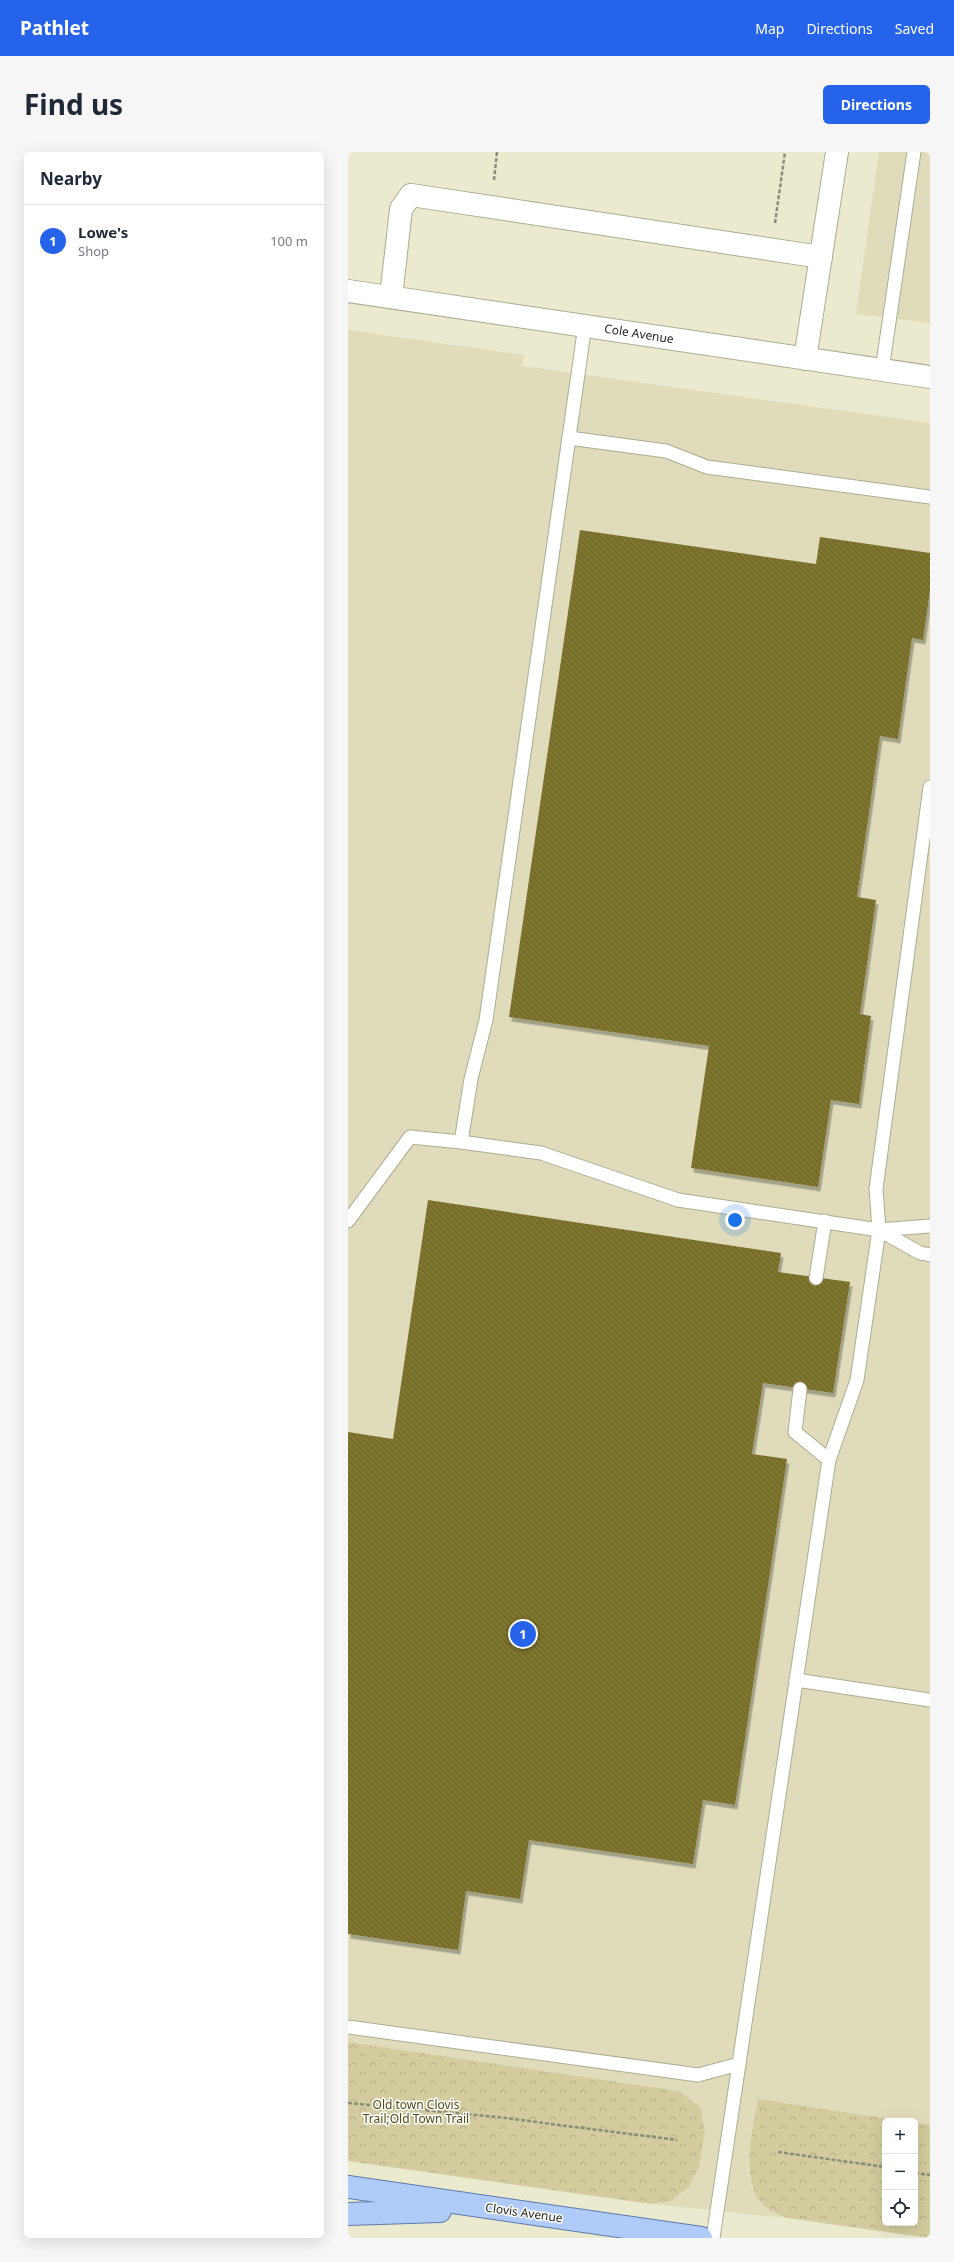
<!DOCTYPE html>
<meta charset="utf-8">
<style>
:root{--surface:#fff;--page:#f6f6f7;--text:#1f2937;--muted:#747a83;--line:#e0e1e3;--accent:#2563eb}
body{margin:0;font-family:"Noto Sans",sans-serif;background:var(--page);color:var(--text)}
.controls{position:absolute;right:12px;bottom:12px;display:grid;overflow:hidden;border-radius:6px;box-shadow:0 4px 16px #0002}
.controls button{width:36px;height:36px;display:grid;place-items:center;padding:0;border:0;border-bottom:1px solid var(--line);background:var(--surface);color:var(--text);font:20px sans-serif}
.you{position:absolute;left:387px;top:1068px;width:14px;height:14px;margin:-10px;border:3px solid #fff;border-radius:50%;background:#1a73e8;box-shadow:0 0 0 6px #1a73e833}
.badge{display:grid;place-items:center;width:26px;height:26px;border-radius:50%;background:var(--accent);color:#fff;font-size:13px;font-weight:700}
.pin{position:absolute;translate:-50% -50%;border:2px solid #fff;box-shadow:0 1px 4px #0006}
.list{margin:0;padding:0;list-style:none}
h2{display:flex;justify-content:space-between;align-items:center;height:52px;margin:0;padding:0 16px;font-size:17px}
h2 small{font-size:13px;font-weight:400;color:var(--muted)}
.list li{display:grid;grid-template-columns:26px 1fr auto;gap:12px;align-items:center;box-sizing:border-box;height:72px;padding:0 16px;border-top:1px solid var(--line)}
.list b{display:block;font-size:15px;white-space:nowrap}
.list p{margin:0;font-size:13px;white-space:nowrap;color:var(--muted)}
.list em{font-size:13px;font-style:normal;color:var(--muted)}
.icon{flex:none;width:22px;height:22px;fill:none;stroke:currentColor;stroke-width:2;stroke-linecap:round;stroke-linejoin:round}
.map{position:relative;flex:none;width:582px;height:2086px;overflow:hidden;border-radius:6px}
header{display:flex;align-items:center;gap:24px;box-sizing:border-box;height:56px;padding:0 20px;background:var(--accent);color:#fff}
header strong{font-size:19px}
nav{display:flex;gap:22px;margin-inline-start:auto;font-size:14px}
.intro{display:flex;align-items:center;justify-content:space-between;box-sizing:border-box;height:96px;padding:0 24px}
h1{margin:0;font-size:28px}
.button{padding:10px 18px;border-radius:6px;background:var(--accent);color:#fff;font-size:14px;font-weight:700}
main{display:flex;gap:24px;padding:0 24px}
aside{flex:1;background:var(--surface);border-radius:6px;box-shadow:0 4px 16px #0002}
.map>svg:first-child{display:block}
</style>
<header>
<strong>Pathlet</strong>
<nav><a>Map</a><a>Directions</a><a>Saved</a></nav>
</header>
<div class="intro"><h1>Find us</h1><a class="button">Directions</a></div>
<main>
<aside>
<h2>Nearby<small></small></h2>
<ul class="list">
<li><span class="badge">1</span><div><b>Lowe's</b><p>Shop</p></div><em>100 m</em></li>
</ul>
</aside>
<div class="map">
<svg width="582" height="2086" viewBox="0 0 582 2086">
<defs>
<pattern id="forest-crowns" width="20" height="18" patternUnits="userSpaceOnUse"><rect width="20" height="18" fill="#d2cc9e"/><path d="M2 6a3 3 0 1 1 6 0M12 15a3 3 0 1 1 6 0" fill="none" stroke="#b4af88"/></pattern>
<pattern id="building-back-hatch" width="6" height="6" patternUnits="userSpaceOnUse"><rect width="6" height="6" fill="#7e752f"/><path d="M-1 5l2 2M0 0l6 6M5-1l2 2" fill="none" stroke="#676027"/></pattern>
<filter id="shadow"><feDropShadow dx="2.5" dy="4.5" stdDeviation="0" flood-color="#0004"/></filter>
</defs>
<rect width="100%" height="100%" fill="#ebe9ce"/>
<g fill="#e0dcbb">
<polygon points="531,0 582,0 582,171 508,162"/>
<polygon points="0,178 176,203 174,214 582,271 582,1973 567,1971 567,1969 555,1969 410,1947 400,2017 404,2035 419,2056 439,2066 303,2052 323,2049 341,2035 357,1978 352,1955 331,1939 0,1890"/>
</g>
<g fill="url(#forest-crowns)">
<polygon points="0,1890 331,1939 352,1955 357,1978 351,2015 341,2035 323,2049 303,2052 0,2009"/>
<path d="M410,1947L555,1969H537V2071H567V1971L582,1973V2086L439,2066C433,2063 425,2060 419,2056C389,2033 405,1979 410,1947Z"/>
</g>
<g fill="url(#building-back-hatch)" filter="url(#shadow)">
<polygon points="232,378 468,412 472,385 582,401 582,438 575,488 564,486 550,587 532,584 509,745 528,748 512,862 523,864 511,952 483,948 470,1035 343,1016 361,894 161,865"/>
<polygon points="80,1048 433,1101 430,1120 502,1130 485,1241 415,1231 404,1302 439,1307 387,1653 355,1648 345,1712 181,1688 172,1747 118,1739 110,1798 0,1782 0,1280 45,1287"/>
</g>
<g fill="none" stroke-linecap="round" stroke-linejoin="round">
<defs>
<g id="service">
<polyline points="534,218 566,0"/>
<polyline points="221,286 318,299 359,315 582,345"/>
<polyline points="113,990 193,1001 330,1048 531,1078"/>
<polyline points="0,1069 62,985 113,990 123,927 138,868 237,173"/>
<polyline points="582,1074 531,1078 572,1101 582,1103"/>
<polyline points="468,1126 477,1069"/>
<polyline points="452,1237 447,1280 481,1308"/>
<polyline points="448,1528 582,1548"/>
<polyline points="0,1875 350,1923 391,1912"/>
<polyline points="365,2086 481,1308 509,1228 531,1078 528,1037 582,635"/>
</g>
<g id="minor">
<polyline points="0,139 582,225"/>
<polyline points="43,145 53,57 63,43 473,105"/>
<polyline points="457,207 489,0"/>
</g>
<g id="primary">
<polyline points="0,2035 353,2086"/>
<polyline points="0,2062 92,2059"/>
</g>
</defs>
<use href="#service" stroke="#aeab92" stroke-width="15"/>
<use href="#minor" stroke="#aeab92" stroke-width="24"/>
<use href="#primary" stroke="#5c7aab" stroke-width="24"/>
<g stroke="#8d8b79" stroke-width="2.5" stroke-dasharray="4 2" stroke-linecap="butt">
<polyline points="146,28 149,0"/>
<polyline points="427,71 437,0"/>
<polyline points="0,1951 149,1965 329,1988"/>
<polyline points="430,2000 537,2015"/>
<polyline points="567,2021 582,2023"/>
</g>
<use href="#service" stroke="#fff" stroke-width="13"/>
<use href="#minor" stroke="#fff" stroke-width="22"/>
<use href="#primary" stroke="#aecbfa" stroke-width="22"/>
</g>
<g text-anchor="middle" stroke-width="3" stroke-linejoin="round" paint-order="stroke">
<g font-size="12" fill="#27261d" stroke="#fff">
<text transform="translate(291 182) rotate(9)" y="4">Cole Avenue</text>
<text transform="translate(176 2061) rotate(8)" y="4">Clovis Avenue</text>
</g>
<g font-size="12" fill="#514a14" stroke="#fff">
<text x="68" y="1957">Old town Clovis<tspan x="68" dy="14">Trail;Old Town Trail</tspan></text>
</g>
</g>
</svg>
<div class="controls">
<button>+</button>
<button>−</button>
<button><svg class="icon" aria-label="locate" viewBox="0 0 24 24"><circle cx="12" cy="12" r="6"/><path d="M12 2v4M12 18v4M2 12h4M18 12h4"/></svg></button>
</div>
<div class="you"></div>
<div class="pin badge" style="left:175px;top:1482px">1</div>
</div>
</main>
